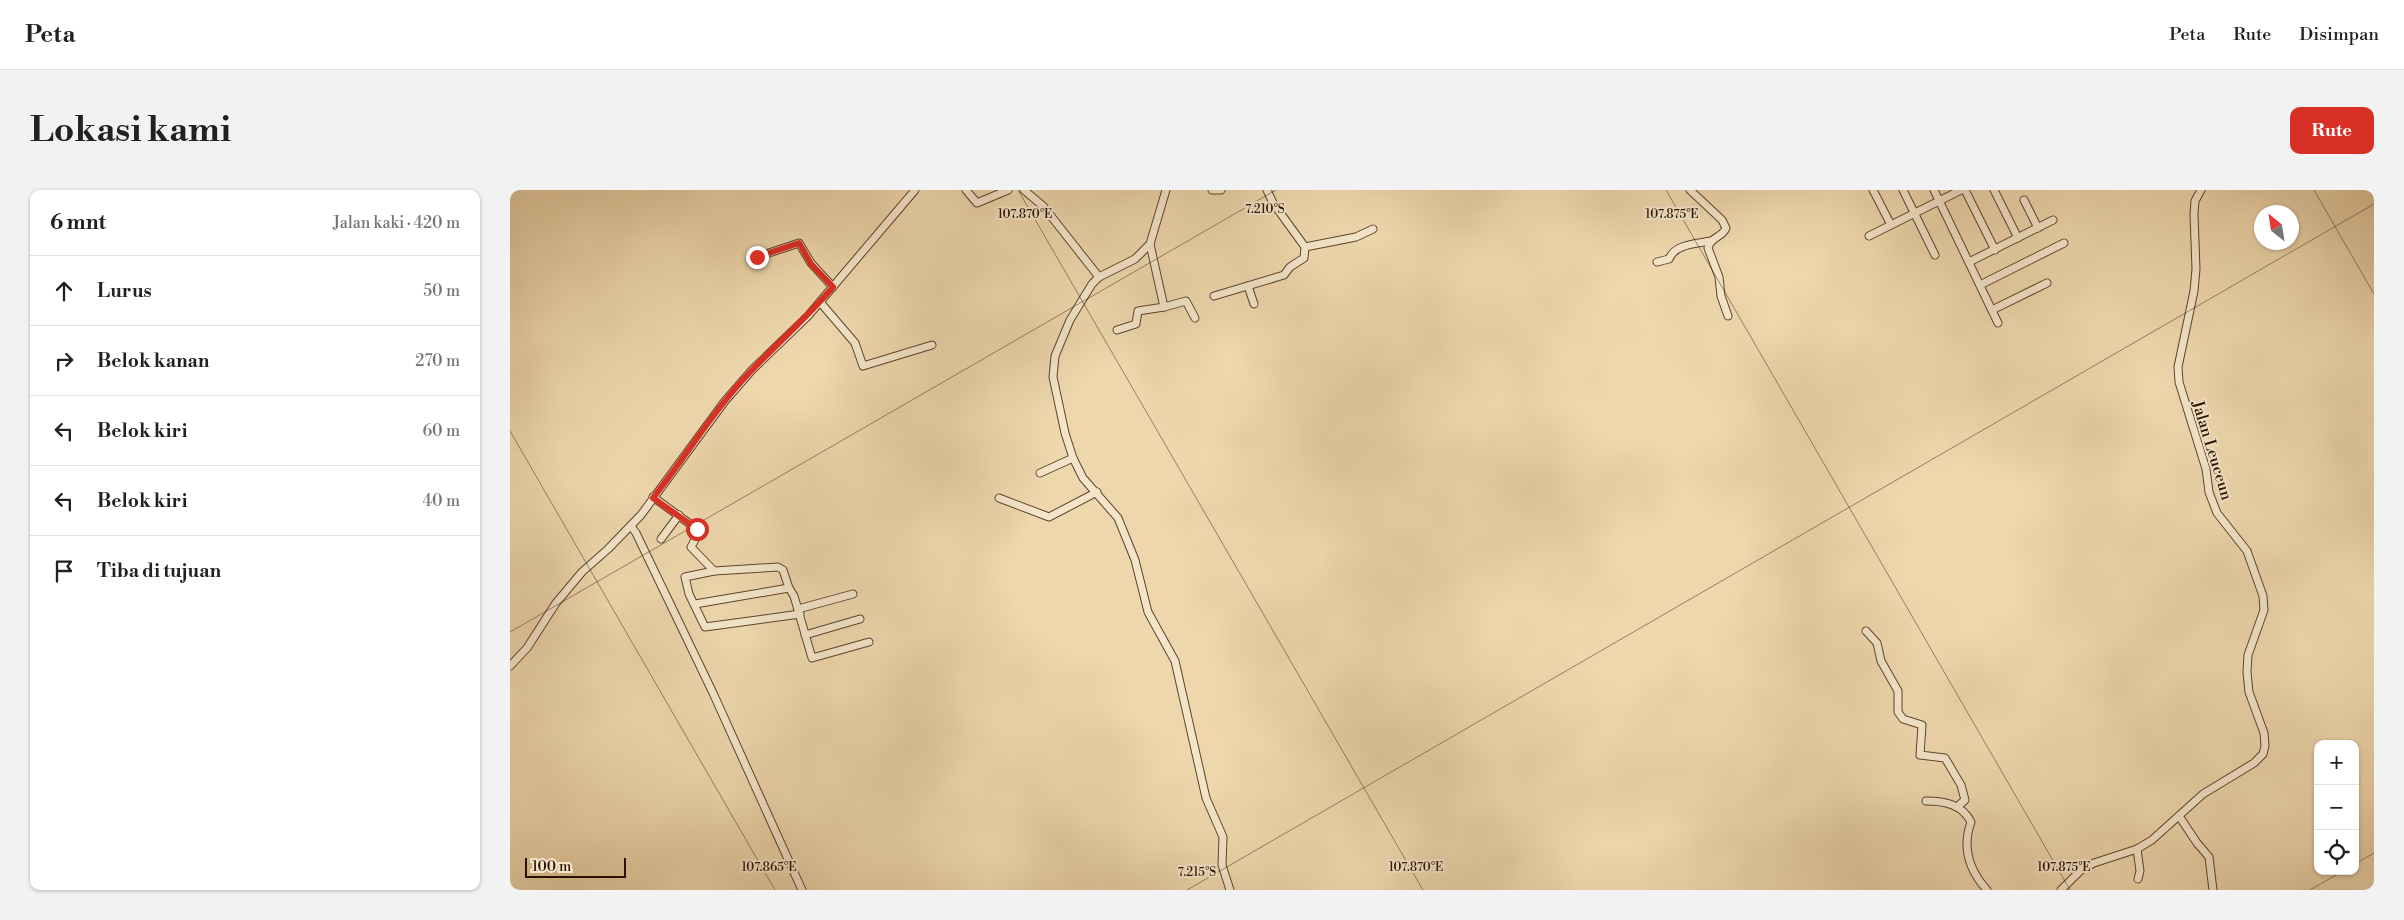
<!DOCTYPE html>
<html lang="id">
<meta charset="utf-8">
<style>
:root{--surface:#fff;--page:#f2f2f2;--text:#202124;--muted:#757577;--line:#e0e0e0;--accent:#d93025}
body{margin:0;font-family:"Libre Bodoni",serif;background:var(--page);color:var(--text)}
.controls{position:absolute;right:15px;bottom:15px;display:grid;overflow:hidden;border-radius:10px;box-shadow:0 1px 4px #0004}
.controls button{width:45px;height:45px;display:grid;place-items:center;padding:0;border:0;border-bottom:1px solid var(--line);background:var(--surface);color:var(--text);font:25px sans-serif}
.compass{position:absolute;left:1744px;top:15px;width:45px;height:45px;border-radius:50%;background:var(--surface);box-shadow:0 1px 4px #0004;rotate:330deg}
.scale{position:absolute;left:15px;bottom:12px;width:101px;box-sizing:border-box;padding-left:5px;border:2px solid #2b1200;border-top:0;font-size:14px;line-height:18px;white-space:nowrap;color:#2b1200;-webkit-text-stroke:4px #f4e5ca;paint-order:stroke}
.stop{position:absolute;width:15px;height:15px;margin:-11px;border:4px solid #d93025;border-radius:50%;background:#fff}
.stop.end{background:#d93025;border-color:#fff;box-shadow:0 1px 5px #0008}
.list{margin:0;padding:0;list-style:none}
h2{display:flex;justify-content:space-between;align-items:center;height:65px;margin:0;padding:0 20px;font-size:21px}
h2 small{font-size:16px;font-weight:400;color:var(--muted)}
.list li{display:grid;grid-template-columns:32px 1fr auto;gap:15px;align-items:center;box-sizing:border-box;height:70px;padding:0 20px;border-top:1px solid var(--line)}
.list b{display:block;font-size:19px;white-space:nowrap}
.list em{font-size:16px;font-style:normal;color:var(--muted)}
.icon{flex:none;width:28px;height:28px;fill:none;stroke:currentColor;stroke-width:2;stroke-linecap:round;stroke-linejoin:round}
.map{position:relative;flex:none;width:1864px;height:700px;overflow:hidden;border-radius:10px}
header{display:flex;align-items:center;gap:30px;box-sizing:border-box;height:70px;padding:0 25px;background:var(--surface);border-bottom:1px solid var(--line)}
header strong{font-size:24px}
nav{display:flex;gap:28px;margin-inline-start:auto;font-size:18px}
.intro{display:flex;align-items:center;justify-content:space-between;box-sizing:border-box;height:120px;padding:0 30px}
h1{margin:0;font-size:35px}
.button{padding:12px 22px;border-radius:10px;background:var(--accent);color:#fff;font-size:18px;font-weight:700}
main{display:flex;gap:30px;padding:0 30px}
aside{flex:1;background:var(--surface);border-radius:10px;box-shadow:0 1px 4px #0004}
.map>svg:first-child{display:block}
</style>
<header>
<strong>Peta</strong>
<nav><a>Peta</a><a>Rute</a><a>Disimpan</a></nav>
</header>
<div class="intro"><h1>Lokasi kami</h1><a class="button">Rute</a></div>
<main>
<aside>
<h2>6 mnt<small>Jalan kaki · 420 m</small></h2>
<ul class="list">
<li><svg class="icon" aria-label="ahead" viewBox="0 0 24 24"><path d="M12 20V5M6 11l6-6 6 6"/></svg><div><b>Lurus</b></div><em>50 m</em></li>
<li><svg class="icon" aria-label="right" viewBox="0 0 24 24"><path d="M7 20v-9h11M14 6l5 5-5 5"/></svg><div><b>Belok kanan</b></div><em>270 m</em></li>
<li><svg class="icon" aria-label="left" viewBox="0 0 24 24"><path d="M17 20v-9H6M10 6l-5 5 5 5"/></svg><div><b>Belok kiri</b></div><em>60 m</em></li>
<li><svg class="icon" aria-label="left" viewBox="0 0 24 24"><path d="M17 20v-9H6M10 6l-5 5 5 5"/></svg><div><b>Belok kiri</b></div><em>40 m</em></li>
<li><svg class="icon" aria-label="arrive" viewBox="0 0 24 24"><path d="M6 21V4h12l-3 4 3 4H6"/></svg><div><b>Tiba di tujuan</b></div></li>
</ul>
</aside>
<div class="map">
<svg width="1864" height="700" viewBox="0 0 1864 700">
<rect width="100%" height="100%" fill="#eed7ad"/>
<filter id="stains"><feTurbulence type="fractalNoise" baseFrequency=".004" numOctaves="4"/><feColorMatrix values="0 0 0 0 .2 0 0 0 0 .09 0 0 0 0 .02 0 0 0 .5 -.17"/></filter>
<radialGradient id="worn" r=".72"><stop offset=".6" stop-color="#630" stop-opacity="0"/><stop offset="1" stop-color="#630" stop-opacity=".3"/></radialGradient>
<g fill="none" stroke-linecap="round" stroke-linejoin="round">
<defs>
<g id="street">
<polyline points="456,0 467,13 498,0"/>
<polyline points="514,0 533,16 589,87"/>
<polyline points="656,0 640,54 625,69 589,87 582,94 560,130 545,166 543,187 555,243 563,268 573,288 608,328 625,370 638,422 665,471 696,608 713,647 712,675 720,700"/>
<polyline points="702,0 711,0"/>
<polyline points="757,0 763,13 795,57 846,47 863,39"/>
<path d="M1180,0L1212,30L1216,38C1212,48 1200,47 1198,58L1209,87L1211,106L1218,126"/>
<polyline points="1363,0 1381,35"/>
<polyline points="1393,0 1425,65"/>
<polyline points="1424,0 1488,133"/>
<polyline points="1455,0 1485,60"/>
<polyline points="1484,0 1508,48"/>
<polyline points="1514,10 1528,38"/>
<polyline points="1359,46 1451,0"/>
<polyline points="247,67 289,53 301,73 323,97"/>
<path d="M1147,72L1159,69C1165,54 1185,54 1201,51"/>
<polyline points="1459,72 1543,30"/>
<polyline points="1470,95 1554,53"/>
<polyline points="738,96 744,114"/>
<polyline points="704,106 774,85 780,77 794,68 795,57"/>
<polyline points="310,112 345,153 353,176 422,155"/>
<polyline points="654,117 676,111 685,128"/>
<polyline points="1482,120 1537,93"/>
<polyline points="607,140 626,134 628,121 654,117 640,54"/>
<polyline points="530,283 563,268"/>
<polyline points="143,307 187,339 189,342 181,357 204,381"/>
<polyline points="489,308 539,327 587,302"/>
<polyline points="121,336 126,343 203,503 292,700"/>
<polyline points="151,349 169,325"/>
<polyline points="279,398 284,406 302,468 359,452"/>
<polyline points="185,414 279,398 273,380 268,377 204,381 175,387 179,404 195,437 290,424"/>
<polyline points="288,419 343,404"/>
<polyline points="1356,441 1367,453 1371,471 1388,501 1388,522 1393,529 1412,535 1410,565 1435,568 1451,595 1455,610 1447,617"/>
<polyline points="295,445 350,429"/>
<polyline points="0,476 17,458 46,413 72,382 98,359 131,325 215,211 242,180 298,126 405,0"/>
<path d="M1416,611C1434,611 1452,614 1461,632C1452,657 1459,680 1477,700"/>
<polyline points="1669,626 1687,653 1699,667 1703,700"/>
<polyline points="1627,659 1630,681 1628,689"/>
<polyline points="1551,700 1571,680 1584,673 1627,659 1642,650 1693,604 1744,573 1753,564 1755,556 1754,543 1739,502 1737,482 1738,465 1754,420 1753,406 1737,361 1707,323 1699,302 1696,279 1669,192 1668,177 1684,101 1686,79 1684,24 1685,11 1691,0"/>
</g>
</defs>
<use href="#street" stroke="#5c432b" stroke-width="9"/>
<use href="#street" stroke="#f4e5ca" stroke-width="7"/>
</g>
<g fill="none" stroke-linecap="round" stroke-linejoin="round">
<path stroke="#d93025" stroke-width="6" d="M187,339L143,308C177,265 205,218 242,180C269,152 297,127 323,97L301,74L289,53L247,67"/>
</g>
<path fill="none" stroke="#2b1200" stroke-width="1" stroke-opacity="0.45" d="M508,0L913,700M1156,0L1560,700M1804,0L1864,104M0,241L265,700M0,442L766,0M1845,674L1864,663M677,700L1864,14M1800,700L1833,681"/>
<g text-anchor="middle" stroke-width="4" stroke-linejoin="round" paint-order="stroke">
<g font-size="16" fill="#2b1200" stroke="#f4e5ca">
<text transform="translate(1703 260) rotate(73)" y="6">Jalan Leuceun</text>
</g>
</g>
<g font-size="12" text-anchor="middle" fill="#2b1200" stroke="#f4e5ca" stroke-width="4" stroke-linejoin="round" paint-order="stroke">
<text x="755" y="23">7.210°S</text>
<text x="1162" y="28">107.875°E</text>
<text x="515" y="28">107.870°E</text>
<text x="259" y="681">107.865°E</text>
<text x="906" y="681">107.870°E</text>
<text x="1554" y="681">107.875°E</text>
<text x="687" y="686">7.215°S</text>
</g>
<rect width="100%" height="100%" filter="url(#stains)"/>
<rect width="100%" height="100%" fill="url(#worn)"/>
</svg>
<div class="controls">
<button>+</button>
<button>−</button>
<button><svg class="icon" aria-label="locate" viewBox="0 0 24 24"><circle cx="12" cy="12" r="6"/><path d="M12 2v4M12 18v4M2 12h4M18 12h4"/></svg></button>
</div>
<svg class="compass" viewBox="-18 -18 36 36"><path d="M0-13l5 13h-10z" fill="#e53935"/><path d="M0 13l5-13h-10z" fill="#757577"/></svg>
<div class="scale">100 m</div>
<div class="stop" style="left:187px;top:339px"></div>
<div class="stop end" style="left:247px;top:67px"></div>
</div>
</main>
